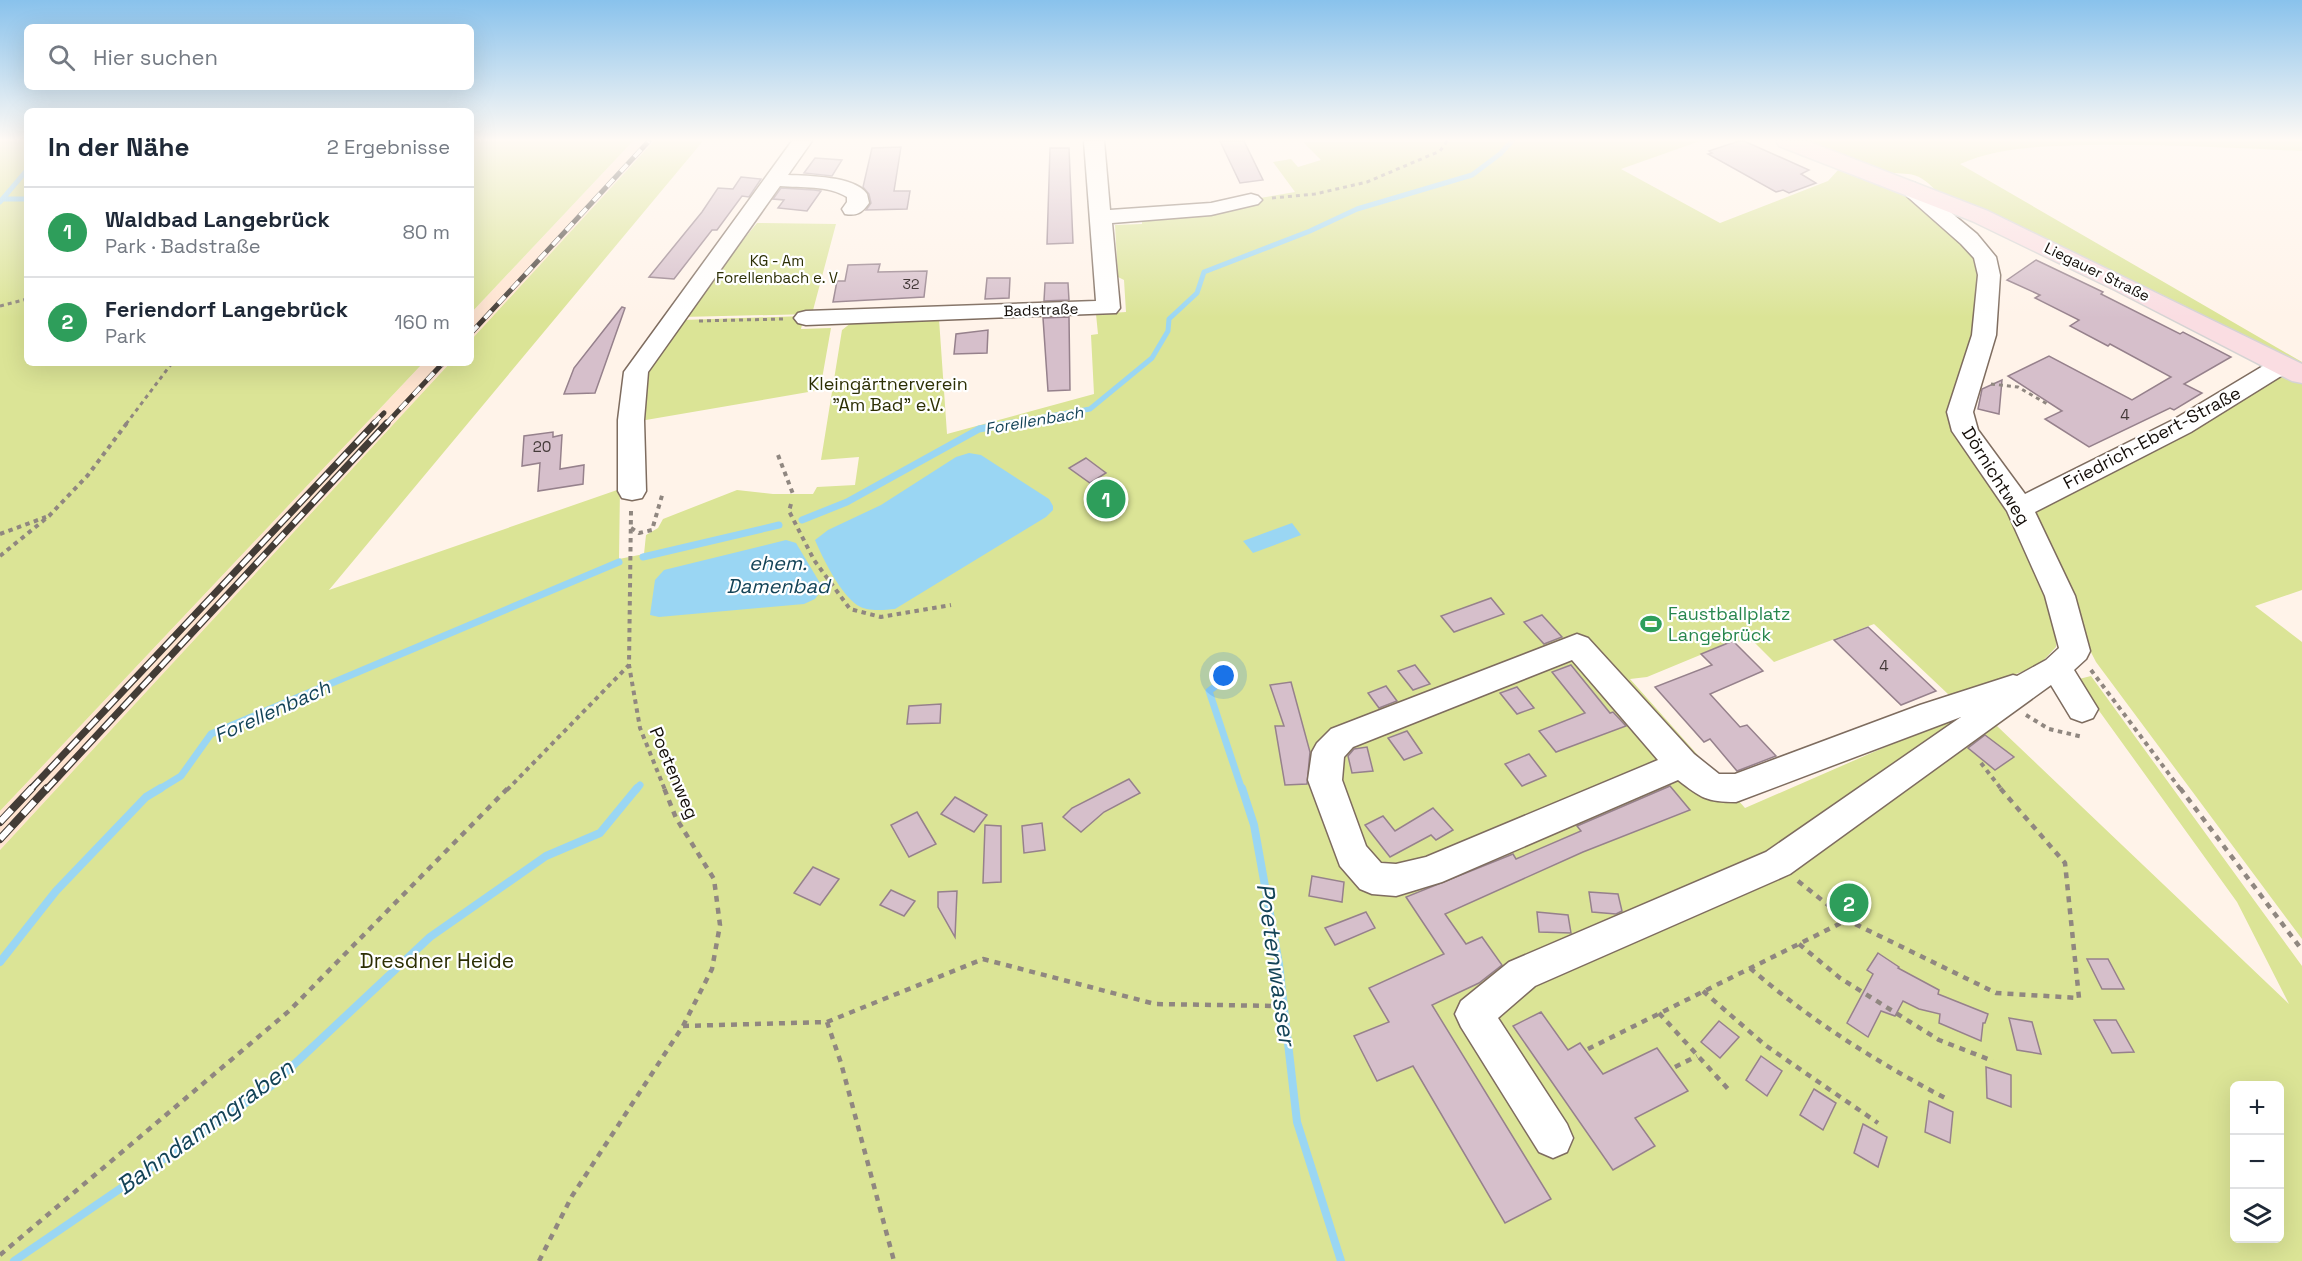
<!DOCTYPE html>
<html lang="de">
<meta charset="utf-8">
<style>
:root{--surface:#fff;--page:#f6f6f7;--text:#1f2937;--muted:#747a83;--line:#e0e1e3;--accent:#478b80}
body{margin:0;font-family:"Space Grotesk",sans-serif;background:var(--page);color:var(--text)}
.controls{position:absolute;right:18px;bottom:18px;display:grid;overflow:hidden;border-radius:9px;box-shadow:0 6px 24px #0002}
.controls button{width:54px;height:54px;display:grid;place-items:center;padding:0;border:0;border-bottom:2px solid var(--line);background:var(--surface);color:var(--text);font:30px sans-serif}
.you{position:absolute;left:1224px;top:676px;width:21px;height:21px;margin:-15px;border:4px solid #fff;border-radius:50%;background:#1a73e8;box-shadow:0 0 0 9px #1a73e833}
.badge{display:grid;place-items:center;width:39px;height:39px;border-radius:50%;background:var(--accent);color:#fff;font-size:20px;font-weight:700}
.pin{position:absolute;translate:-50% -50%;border:3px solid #fff;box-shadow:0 2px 6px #0006}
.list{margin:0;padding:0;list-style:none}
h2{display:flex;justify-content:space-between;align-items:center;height:78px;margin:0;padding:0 24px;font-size:26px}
h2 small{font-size:20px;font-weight:400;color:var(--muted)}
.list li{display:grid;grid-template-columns:39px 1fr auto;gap:18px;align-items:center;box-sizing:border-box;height:90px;padding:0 24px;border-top:2px solid var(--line)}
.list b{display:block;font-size:22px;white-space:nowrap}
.list p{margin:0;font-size:20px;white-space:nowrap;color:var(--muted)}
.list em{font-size:20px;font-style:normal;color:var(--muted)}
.icon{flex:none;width:33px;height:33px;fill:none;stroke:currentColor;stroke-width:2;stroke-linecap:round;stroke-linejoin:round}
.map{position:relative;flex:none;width:2302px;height:1261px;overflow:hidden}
.search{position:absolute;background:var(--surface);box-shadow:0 6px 24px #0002;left:24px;top:24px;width:450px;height:66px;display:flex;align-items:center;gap:15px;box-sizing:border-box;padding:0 21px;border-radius:9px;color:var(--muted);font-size:22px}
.panel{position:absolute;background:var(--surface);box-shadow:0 6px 24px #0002;left:24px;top:108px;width:450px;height:258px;border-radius:9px}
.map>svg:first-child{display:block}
</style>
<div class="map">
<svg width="2302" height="1261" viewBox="0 0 2302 1261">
<rect width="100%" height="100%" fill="#fff3e9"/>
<g fill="#ffe4d0">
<polygon points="633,141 654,141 471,340 471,313"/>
<polygon points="423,363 450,363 0,850 0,811"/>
</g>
<g fill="#dbe496" fill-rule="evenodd">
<polygon points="0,141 27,141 27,363 423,363 0,811"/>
<polygon points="471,141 633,141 471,313"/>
<path d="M654,141H703L329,590L620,489L619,559L644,554L646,535L658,528L663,519L737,490L773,494H813L817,487L855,485L859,457L821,460L842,330L851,323L939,319L947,434L1094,394L1091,335L1098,334L1096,314L1126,312L1124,280L1118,277L1115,225L1142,224V218L1295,192L1273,162L1291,159L1298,167L1321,160L1303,142L1700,141L1621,169L1720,223L1828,181L1839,169L1914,197L1969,247L1983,272L1977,349L1954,398L2017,517L2057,625L2056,647L2038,666L1968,691L1949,695L1874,624L1774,662L1754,642L1734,641L1647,677L1630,679L1745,808L1977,707L2289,1004L2237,902L2092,701L2071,681L2091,676L2302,966V1261H0V850L450,363H471V340ZM2234,1086H2280V1238H2234Z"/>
<path d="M1801,141H2302V151C2232,148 2161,144 2091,145C2047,146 2001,146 1960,164L2302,362V370L1938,193C1914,165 1904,178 1875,170C1850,162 1826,151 1801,141Z"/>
<polygon points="757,223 836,224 812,314 681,317 733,246 739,245"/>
<polygon points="804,316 801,329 831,328 820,390 640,421 649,362 682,320"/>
<polygon points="2282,371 2302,381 2302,590 2255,606 2302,642 2302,939 2096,662 2078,627 2033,509"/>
</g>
<g fill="#9ad6f3">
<path d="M969,453L981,455L1049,499L1053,506V510L1046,517L895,609C883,610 867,612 857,605C840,593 823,559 815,540L828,530L881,505L956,457Z"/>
<polygon points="1292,523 1301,535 1253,553 1243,541"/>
<polygon points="786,540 796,543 823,588 815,599 804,604 659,617 650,615 655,580 664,570"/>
</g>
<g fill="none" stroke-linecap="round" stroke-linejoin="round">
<g stroke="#9ad6f3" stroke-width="5">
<polyline points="3,199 27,199"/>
<polyline points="0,202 27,170"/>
<polyline points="1005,424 1090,409 1152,358 1168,331 1169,319 1197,293 1204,272 1310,231 1357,209 1472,175 1500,154 1512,141"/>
</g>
<g stroke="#9ad6f3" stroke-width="7">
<polyline points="802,520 847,502 979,429 1013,423"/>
<polyline points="643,557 779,525"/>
<polyline points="1228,677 1209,691 1242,790"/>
<polyline points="158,790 181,776 211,734 619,562"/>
<polyline points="636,790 640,785"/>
</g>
<g stroke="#9ad6f3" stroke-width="8">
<polyline points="1242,788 1254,825 1279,964 1297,1122 1341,1261"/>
<polyline points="0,962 56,891 146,797 161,788"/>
<polyline points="14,1261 271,1086 430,937 546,856 600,833 637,788"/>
</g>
</g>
<g fill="#d6bfcb" stroke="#96818c" stroke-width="1.5">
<polygon points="1220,141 1244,141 1263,180 1240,183"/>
<polygon points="1739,141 1744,141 1809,170 1801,174 1816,183 1789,193 1783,190 1776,192 1708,154 1712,153 1709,151"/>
<polygon points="901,147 894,191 910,191 907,209 866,210 871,203 869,194 863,187 872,148"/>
<polygon points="1050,148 1069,148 1073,243 1047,244"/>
<polygon points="815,158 842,160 832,176 804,173"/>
<polygon points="741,177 761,179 749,197 742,196 717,230 712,230 674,279 649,277 702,212 718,188 733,189"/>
<polygon points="781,188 814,190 821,191 807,211 778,208 784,200 773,199"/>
<polygon points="2036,260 2103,292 2101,294 2180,334 2183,332 2231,357 2184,384 2202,393 2174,410 2170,408 2089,447 2045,419 2062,411 2008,376 2049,356 2132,400 2171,377 2110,344 2108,346 2070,326 2079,320 2035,298 2040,295 2007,280"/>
<polygon points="880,264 878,272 927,271 924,297 833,302 837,281 845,281 848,265"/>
<polygon points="987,278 1010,278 1009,298 985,299"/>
<polygon points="1045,283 1068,283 1069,300 1044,301"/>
<polygon points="622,307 625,308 595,393 564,394 574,368"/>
<polygon points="1069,317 1070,390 1048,391 1043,318"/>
<polygon points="988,330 987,353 954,354 956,334"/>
<polygon points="2002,380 1999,414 1978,409 1982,389"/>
<polygon points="553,432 553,437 562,435 560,469 584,465 583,484 538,491 540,463 522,466 524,436"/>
<polygon points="1086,458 1106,473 1090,483 1069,468"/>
<polygon points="1491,598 1504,614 1454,632 1441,616"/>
<polygon points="1542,615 1562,637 1544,644 1524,622"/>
<polygon points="1868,627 1936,691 1901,705 1834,640"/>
<polygon points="1733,641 1763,671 1710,694 1740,727 1747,725 1776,756 1737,771 1710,739 1704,742 1655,687 1712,665 1701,654"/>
<polygon points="1415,665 1430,684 1413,690 1398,671"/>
<polygon points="1571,665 1610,713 1613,712 1626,726 1556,752 1539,731 1585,713 1552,672"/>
<polygon points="1291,682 1310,752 1307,784 1285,785 1275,726 1284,726 1270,685"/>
<polygon points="1386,686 1397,701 1379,708 1368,693"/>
<polygon points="1517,687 1534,708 1517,714 1500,693"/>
<polygon points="941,704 940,723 907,724 909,706"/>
<polygon points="1407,731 1422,753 1404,760 1388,738"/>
<polygon points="1985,735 2014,757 1995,770 1968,748"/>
<polygon points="1367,747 1373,771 1352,773 1348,756 1354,749"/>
<polygon points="1529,754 1546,776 1522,786 1505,764"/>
<polygon points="1129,779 1140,793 1104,812 1081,832 1063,817 1072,808"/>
<polygon points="1670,786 1690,810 1583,852 1445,914 1466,944 1482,937 1502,965 1479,983 1432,1005 1551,1199 1505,1223 1413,1066 1377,1081 1354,1036 1389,1022 1369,988 1444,954 1406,897 1513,854 1516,859 1581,831 1577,826"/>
<polygon points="955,797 987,815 974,832 941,814"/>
<polygon points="1433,808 1453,830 1436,840 1431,835 1390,857 1365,825 1383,816 1395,831"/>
<polygon points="917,812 936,844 909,857 891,825"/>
<polygon points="1042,823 1045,850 1024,853 1022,826"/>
<polygon points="985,825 1001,826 1001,882 983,883"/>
<polygon points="813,867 839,879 820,905 794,893"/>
<polygon points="1312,876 1344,882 1342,902 1309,896"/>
<polygon points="891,890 915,901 904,916 880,905"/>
<polygon points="957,891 955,937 938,907 938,892"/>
<polygon points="1589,892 1618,894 1622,911 1616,914 1592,912"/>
<polygon points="1366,912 1375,928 1335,945 1325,928"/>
<polygon points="1537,912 1568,915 1571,933 1539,932"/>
<polygon points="1878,953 1899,967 1898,968 1939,990 1938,994 1988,1014 1985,1023 1983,1023 1981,1041 1939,1023 1940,1014 1919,1009 1903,1001 1895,1016 1881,1011 1868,1037 1847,1023 1873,974 1867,970"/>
<polygon points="2087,959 2108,959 2124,989 2102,989"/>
<polygon points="1541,1012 1568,1050 1580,1043 1603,1074 1657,1048 1688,1091 1635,1118 1655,1146 1613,1170 1513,1026"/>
<polygon points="2009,1018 2032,1022 2041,1054 2017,1050"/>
<polygon points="2094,1020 2116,1020 2134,1052 2112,1053"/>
<polygon points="1719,1021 1739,1037 1720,1058 1701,1042"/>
<polygon points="1761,1056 1782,1071 1767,1096 1746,1080"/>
<polygon points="1986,1067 2011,1075 2011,1107 1987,1098"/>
<polygon points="1814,1089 1836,1103 1823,1130 1800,1115"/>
<polygon points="1929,1101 1953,1112 1950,1143 1925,1132"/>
<polygon points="1863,1124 1887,1137 1878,1167 1854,1153"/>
</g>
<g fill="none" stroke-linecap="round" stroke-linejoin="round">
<defs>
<g id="minor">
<path d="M792,141H812L788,175C809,176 855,176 867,194L869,203C862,213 857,216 845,214L842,209L847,202V197C828,185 801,188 780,186L648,372L644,420L646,491L642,498L632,500L622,498L618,491V420L624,372Z"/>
<polygon points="1084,141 1104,141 1110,210 1211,203 1251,194 1258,196 1262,200 1258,204 1211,215 1112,223 1120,308 1116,313 806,325 798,323 794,318 798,313 806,311 1096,301"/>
<path d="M1908,181L1915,183L1977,234L1996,257L2000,275L1996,335L1973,412L1978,430L2025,494L2173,420L2273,360L2282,357L2291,360L2294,365L2291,370L2191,432L2035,512L2075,596L2090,651L2086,659L2074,670L2098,709L2093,718L2082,722L2071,718L2051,685L1790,874L1535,986L1498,1018L1567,1124L1573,1138L1567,1152L1553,1158L1539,1152L1461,1027L1455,1014L1461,1001L1509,962L1766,852L1961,717L1736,802C1707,802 1701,798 1678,780L1442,882L1396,896L1372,894L1360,889L1340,866L1308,780L1312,752L1317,743L1331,729L1577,634L1588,638L1694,754L1719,774H1735L1920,705L2013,675L2017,676L2046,660L2059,648L2045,596L2007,511L1952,431L1947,412L1972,335L1978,275L1974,258L1961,244L1901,191L1898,187L1901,183ZM1572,660L1658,760L1426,857L1396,864L1381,863L1366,846L1342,780L1344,757L1353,747Z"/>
</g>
<polygon id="major" points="1776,141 1807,141 1988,211 2302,364 2302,383 2292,381 2115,290 1972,221 1779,146"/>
</defs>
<use href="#minor" stroke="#7e6c5f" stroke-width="3"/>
<use href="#major" stroke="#d5d3d3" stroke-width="3"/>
<g stroke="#908780" stroke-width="3" stroke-dasharray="4 4" stroke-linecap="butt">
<polyline points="1272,198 1315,194 1367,182 1440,151 1447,141"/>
<polyline points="0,306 27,299"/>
<polyline points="699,321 784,319"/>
<polyline points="1991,384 2018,387 2049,405"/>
<polyline points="126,424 172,363"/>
</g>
<g stroke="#908780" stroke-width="4" stroke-dasharray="4.5 4.5" stroke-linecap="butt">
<polyline points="778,455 793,494"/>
<polyline points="791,504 789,511 814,560 850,609 881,617 951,605"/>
<polyline points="631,511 629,665 640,728 665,790"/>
<polyline points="631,528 639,533 652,530 663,492"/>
<polyline points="0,534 46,517"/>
<polyline points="0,556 49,516 88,475 127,423"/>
<polyline points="2091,670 2181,790"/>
<polyline points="2026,715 2049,729 2083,737"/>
<polyline points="1981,763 2002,790"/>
<polyline points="507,790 629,665"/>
</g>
<g stroke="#908780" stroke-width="4.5" stroke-dasharray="6 6" stroke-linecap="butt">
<polyline points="2180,788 2302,950"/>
<polyline points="1798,881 1847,920 1996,993 2079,998 2065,863 2000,788"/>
<polyline points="1799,944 1840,978 1939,1040 1993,1061"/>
<path d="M1750,968C1810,1020 1875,1061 1945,1098"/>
<polyline points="1703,991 1765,1045 1878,1123"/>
<polyline points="1659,1013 1728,1089"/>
<polyline points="827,1022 983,959 1155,1004 1277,1006"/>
<polyline points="683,1026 827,1022 841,1063 894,1261"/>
<polyline points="1588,1049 1847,920"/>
<polyline points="1675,1067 1697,1056"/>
<polyline points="0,1255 289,1011 508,788"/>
<polyline points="539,1261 572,1196 683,1026 712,969 720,925 714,879 676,818 664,788"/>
</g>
<use href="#minor" fill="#fff" fill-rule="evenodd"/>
<use href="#major" fill="#fadde2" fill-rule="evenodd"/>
<defs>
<g id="rail-far2">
<polyline points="471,333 649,141"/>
<polyline points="373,424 384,413"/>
<polyline points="386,424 443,363"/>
</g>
<g id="rail-far1">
<polyline points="30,790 375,423"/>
<polyline points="46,790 387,423"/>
</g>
<g id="rail">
<polyline points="0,822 32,788"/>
<polyline points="0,839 47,788"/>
</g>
</defs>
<use href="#rail-far2" stroke="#433c36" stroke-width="5"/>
<use href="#rail-far1" stroke="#433c36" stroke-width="7"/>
<use href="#rail" stroke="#433c36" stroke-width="8"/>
<use href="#rail-far2" stroke="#fff" stroke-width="4" stroke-dasharray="10" stroke-linecap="butt"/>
<use href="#rail-far1" stroke="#fff" stroke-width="4.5" stroke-dasharray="14" stroke-linecap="butt"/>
<use href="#rail" stroke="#fff" stroke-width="6" stroke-dasharray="17" stroke-linecap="butt"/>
</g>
<linearGradient id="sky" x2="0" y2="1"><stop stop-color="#89c2ec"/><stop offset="0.44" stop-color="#fffaf5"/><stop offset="1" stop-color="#fffaf5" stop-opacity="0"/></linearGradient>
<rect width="2302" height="318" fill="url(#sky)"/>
<defs>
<symbol id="stadium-bare" viewBox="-9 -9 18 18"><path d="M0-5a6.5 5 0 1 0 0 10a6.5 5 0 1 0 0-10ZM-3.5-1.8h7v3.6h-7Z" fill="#2e9e5b" stroke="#fff" stroke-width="2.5" paint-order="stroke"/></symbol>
</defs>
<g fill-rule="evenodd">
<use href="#stadium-bare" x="1636" y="609" width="30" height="30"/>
</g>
<g text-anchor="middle" stroke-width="4.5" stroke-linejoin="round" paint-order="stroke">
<g font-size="14" fill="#443a39">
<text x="911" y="289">32</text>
</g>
<g font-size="15" fill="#2c2f04" stroke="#fff">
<text x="777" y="266">KG - Am<tspan x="777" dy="17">Forellenbach e. V</tspan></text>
</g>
<g font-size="15" fill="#130d08" stroke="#fff">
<text transform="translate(2097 272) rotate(26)" y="5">Liegauer Straße</text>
<text transform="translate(1041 310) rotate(-2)" y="5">Badstraße</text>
</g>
<g font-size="15" fill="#443a39">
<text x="2125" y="420">4</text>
<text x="542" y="452">20</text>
<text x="1884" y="671">4</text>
</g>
<g font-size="16" font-style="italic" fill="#134357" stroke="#fff">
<text transform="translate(1034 420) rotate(-10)" y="6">Forellenbach</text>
</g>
<g font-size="18" fill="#2c2f04" stroke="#fff">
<text x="888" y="390">Kleingärtnerverein<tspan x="888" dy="21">"Am Bad" e.V.</tspan></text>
</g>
<g font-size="18" fill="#130d08" stroke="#fff">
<text transform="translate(2152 438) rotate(-28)" y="6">Friedrich-Ebert-Straße</text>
<text transform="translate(1996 476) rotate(58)" y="6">Dörnichtweg</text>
<text transform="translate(674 773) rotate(67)" y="6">Poetenweg</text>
</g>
<g font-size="18" fill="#27864d" stroke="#fff" text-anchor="start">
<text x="1668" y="620">Faustballplatz<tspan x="1668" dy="21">Langebrück</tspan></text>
</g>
<g font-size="20" font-style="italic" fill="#134357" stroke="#fff">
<text x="778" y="570">ehem.<tspan x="778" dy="23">Damenbad</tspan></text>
<text transform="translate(272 711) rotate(-24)" y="7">Forellenbach</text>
</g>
<g font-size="21" fill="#2c2f04" stroke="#fff">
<text x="437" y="968">Dresdner Heide</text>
</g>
<g font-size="24" font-style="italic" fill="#134357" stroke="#fff">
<text transform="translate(1276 964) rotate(82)" y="8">Poetenwasser</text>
<text transform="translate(205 1127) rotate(-36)" y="8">Bahndammgraben</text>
</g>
</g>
</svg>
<div class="controls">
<button>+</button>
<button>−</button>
<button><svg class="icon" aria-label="layers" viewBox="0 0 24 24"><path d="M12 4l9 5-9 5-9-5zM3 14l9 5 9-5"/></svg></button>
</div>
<div class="you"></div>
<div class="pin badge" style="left:1106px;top:499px;background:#2e9e5b">1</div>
<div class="pin badge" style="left:1849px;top:903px;background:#2e9e5b">2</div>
<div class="search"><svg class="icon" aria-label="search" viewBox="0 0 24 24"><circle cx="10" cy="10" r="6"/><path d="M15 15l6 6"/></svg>Hier suchen</div>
<section class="panel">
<h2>In der Nähe<small>2 Ergebnisse</small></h2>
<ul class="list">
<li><span class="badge" style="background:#2e9e5b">1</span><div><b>Waldbad Langebrück</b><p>Park · Badstraße</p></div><em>80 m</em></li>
<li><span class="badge" style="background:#2e9e5b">2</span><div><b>Feriendorf Langebrück</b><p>Park</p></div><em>160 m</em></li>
</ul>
</section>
</div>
